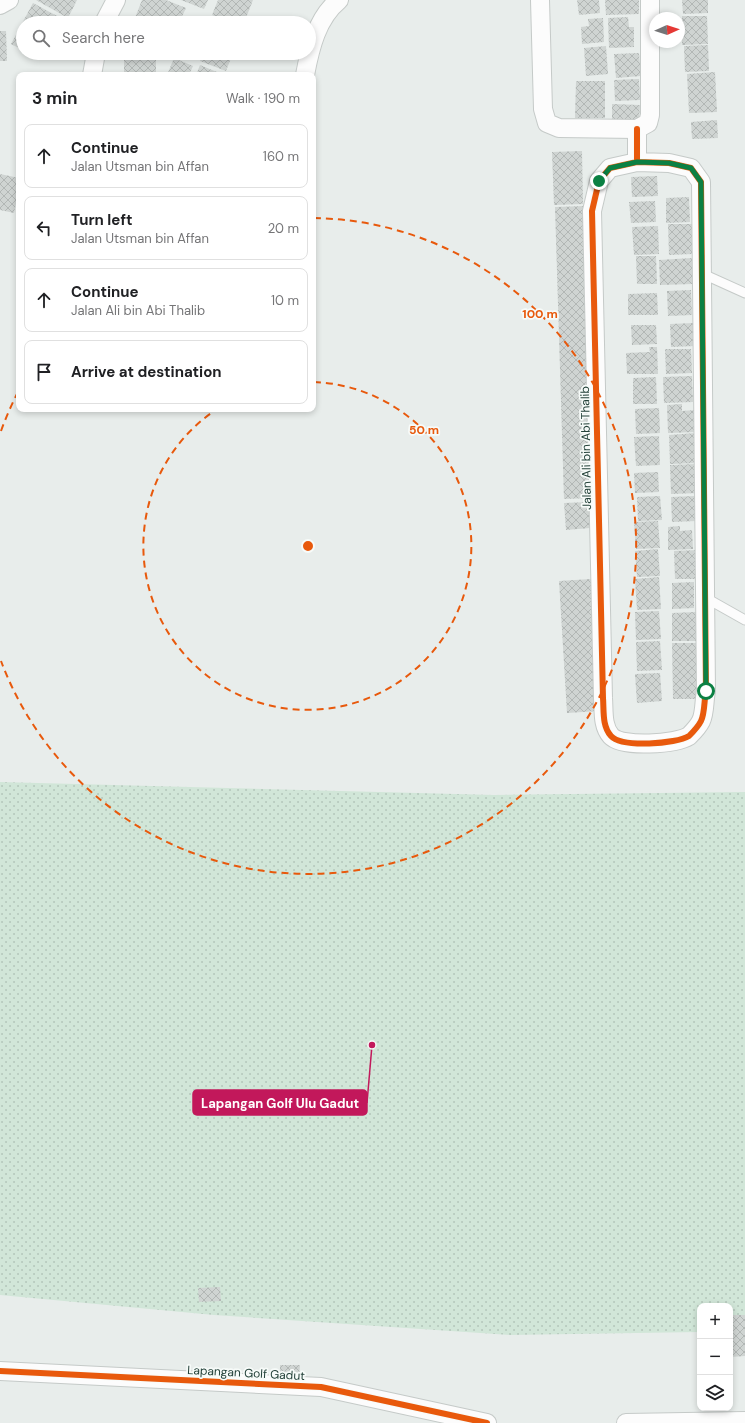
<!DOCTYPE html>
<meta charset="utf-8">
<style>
:root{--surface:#fff;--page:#f6f6f6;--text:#202124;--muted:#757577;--line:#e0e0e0}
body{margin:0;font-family:"DM Sans",sans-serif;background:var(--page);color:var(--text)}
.controls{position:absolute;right:12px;bottom:12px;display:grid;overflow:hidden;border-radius:8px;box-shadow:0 2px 6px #0003}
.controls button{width:36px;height:36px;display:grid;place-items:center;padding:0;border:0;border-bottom:1px solid var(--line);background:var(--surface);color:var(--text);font:20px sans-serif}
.compass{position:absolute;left:649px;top:12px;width:36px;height:36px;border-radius:50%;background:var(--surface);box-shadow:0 2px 6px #0003;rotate:87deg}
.stop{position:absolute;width:12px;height:12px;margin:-9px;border:3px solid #0b8043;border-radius:50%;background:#fff}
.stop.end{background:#0b8043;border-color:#fff;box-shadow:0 1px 4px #0008}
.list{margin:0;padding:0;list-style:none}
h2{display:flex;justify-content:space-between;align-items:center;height:52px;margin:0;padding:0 16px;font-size:17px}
h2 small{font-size:13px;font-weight:400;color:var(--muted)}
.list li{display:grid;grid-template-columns:26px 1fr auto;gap:12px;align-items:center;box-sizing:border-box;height:64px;margin:0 8px 8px;padding:0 8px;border:1px solid var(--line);border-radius:8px}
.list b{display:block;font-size:15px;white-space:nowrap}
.list p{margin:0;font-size:13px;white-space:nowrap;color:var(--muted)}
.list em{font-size:13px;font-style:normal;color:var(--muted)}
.icon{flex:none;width:22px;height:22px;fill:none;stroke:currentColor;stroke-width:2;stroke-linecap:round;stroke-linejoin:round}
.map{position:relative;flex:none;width:745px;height:1423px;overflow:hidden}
.search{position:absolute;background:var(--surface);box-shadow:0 2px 6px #0003;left:16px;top:16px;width:300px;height:44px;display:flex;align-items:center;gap:10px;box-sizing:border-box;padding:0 14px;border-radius:22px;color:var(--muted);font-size:15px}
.panel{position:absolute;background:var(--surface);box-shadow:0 2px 6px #0003;left:16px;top:72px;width:300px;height:340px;border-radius:8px}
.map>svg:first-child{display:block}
</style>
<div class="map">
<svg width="745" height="1423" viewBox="0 0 745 1423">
<defs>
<pattern id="grass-dots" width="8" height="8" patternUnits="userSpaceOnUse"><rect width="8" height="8" fill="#d1e6d8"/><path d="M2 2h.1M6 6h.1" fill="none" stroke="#b3c6ba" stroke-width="1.8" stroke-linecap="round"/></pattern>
<pattern id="building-cross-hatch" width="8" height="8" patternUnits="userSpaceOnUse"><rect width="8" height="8" fill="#cfd4d2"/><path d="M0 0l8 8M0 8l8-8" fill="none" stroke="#b2b7b5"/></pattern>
</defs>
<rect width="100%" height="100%" fill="#e8edeb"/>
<polygon fill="url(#grass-dots)" points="0,782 494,795 745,792 745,1331 730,1332 730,1306 700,1306 700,1332 510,1335 214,1315 0,1295"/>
<g fill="url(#building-cross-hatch)">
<polygon points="36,0 77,0 68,18"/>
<polygon points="142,0 166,0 186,8 179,23 133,23"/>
<polygon points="181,0 208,0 204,9"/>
<polygon points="218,0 253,0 244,23 232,23 212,15"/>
<polygon points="577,0 599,0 600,13 579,15"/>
<polygon points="605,0 639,0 639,14 606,15"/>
<polygon points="682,0 708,0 708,13 683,14"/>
<polygon points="33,3 57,16 54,23 23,23 23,50 11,44"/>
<polygon points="682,16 707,16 708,44 682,45"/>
<polygon points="628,17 629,27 634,27 634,47 609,48 608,18"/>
<polygon points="603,18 604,42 582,44 581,27 589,26 588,19"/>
<polygon points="0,31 6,31 7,61 0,61"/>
<polygon points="708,45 709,71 685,72 684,46"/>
<polygon points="606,46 608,74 586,76 584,48"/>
<polygon points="28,53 38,53 36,57"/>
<polygon points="203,53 233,53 226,71 200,61"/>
<polygon points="639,53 641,76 616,78 614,54"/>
<polygon points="156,58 156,75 124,75 124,59"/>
<polygon points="174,58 193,66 189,75 167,75"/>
<polygon points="200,65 224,75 196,75"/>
<polygon points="715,72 717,112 689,113 687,74"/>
<polygon points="639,79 640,100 615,101 614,80"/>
<polygon points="576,81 605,81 605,118 575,118"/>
<polygon points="612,104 640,105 639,121 612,121"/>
<polygon points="717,120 718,138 692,139 691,122"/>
<polygon points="582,151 583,204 554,205 552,152"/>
<polygon points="0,174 19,178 19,189 14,213 0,210"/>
<polygon points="657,176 658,196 632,197 631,177"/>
<polygon points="689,197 690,222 666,223 666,198"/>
<polygon points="655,201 656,222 631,223 629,202"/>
<polygon points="584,206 593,498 564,499 555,207"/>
<polygon points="668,224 692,224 692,254 669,255"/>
<polygon points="658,226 659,254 634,255 632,227"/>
<polygon points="636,256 656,256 657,284 637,284"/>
<polygon points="692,258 693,284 660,285 659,260"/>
<polygon points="691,290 692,315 668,316 667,291"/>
<polygon points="657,293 658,315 628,315 628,294"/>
<polygon points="694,323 695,346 671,347 670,324"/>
<polygon points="631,325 656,325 657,344 632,345"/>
<polygon points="649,347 657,347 658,374 627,374 626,353 650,352"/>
<polygon points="665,349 691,349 692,373 666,374"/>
<polygon points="692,376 693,402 664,403 663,377"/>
<polygon points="656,377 657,404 633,404 633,378"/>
<polygon points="682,404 682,411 695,410 696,432 668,433 667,405"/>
<polygon points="659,408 660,433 636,434 635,409"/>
<polygon points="696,433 698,463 670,464 669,435"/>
<polygon points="659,436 660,465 636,466 634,437"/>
<polygon points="697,464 699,493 671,494 670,465"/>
<polygon points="658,472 659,492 635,493 634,473"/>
<polygon points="660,496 662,520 638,521 637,497"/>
<polygon points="695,496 697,521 672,522 671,497"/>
<polygon points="589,502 590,528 566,530 564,503"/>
<polygon points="658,521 660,548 636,549 634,522"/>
<polygon points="680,526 680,531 692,530 693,549 668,550 668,527"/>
<polygon points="658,549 660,576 637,577 635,551"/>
<polygon points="698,550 699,579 675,579 674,551"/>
<polygon points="659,577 661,609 637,610 635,579"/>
<polygon points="591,579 599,711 567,713 559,581"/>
<polygon points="694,582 694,608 672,609 672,583"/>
<polygon points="659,611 661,639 636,640 635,612"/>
<polygon points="696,612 696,641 672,641 672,613"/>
<polygon points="660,641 662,670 637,671 636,642"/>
<polygon points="672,643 697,643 697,699 673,699"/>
<polygon points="660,673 662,701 637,703 635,674"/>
<polygon points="220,1287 221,1301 199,1302 198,1288"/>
<polygon points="730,1315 745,1315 745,1356 730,1357"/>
<polygon points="280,1365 300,1365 299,1378 280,1378"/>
</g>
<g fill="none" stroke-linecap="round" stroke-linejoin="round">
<defs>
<g id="service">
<polyline points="703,274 745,293"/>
<polyline points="706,598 745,620"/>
</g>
<g id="minor">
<polyline points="540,0 543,109 547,123 559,128 637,129 648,123 650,115 650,0"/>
<polyline points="0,5 9,0"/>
<polyline points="104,23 116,0"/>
<polyline points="92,75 96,53"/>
<path d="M305,75C310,48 317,18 339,0"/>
<path d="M637,129V162L669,163L691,168L701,182L706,691C704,700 705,713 701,721C699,725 692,733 689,736C676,744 622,748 611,736C602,726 604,711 603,698L592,211L599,181L610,168L637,162"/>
<polyline points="0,1371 321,1387 487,1423"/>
<polyline points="626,1423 745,1421"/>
</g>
</defs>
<use href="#service" stroke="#c5cac8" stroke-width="11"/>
<use href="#minor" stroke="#c5cac8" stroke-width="20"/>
<use href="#service" stroke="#fcfcfc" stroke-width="9"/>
<use href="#minor" stroke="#fcfcfc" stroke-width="18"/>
<defs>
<g id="cycleway">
<path d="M637,129V162L669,163L691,168L701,182L706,691C704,700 705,713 701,721C699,725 692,733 689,736C676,744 622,748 611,736C602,726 604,711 603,698L592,211L599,181L610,168L637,162"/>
<polyline points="0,1371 321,1387 487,1423"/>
</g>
</defs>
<use href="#cycleway" stroke="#f7fbf9" stroke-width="8"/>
<use href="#cycleway" stroke="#e8590c" stroke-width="6"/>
</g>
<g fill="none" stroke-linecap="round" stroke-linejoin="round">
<polyline stroke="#0b8043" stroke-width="5" points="599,181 610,168 637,162 669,163 691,168 701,182 706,691"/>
</g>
<g fill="none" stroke="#e8590c" stroke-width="2" stroke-dasharray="7 5">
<path d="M314 382A164 164 0 1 1 217 409"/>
<path d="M1 431A328 328 0 0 1 18 392M314 218A328 328 0 1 1 1 661"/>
</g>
<g text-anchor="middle" stroke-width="3.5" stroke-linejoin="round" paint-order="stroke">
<g font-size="12" fill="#24423a" stroke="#f7fbf9">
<text transform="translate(586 448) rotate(-91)" y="4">Jalan Ali bin Abi Thalib</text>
<text transform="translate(246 1373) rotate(3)" y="4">Lapangan Golf Gadut</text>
</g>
</g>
<circle cx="308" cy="546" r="6" fill="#e8590c" stroke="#f7fbf9" stroke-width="2"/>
<g font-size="12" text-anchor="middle" font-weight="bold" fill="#e8590c" stroke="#f7fbf9" stroke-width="3.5" stroke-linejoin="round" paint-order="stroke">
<text x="540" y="318">100 m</text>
<text x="424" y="434">50 m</text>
</g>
<path fill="none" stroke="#c2185b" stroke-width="1.5" d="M372 1045L367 1103"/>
<circle fill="#c2185b" stroke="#f7fbf9" stroke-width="1.5" cx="372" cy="1045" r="4"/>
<rect fill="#c2185b" stroke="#c2185b" stroke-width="1.5" x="193" y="1090" width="174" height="25" rx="4"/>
<g font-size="13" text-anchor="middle" font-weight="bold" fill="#fff">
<text x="280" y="1108">Lapangan Golf Ulu Gadut</text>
</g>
</svg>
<div class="controls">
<button>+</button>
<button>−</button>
<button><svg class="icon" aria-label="layers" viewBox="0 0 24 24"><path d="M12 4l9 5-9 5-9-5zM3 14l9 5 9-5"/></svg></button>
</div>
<svg class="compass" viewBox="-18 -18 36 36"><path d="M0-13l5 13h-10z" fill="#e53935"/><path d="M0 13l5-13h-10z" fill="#757577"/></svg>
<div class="stop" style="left:706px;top:691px"></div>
<div class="stop end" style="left:599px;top:181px"></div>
<div class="search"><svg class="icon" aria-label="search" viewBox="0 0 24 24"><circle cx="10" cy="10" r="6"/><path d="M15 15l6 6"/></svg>Search here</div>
<section class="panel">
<h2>3 min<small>Walk · 190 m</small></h2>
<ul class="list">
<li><svg class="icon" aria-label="ahead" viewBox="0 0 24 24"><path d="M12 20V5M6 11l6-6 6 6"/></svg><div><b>Continue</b><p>Jalan Utsman bin Affan</p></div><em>160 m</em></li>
<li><svg class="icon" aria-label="left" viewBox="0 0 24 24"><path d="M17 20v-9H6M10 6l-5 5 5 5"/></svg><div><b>Turn left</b><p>Jalan Utsman bin Affan</p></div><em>20 m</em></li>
<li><svg class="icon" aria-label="ahead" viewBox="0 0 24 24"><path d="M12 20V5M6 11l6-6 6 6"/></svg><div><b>Continue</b><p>Jalan Ali bin Abi Thalib</p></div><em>10 m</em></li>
<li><svg class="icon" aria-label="arrive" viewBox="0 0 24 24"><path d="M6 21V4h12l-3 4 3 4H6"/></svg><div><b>Arrive at destination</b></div></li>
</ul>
</section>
</div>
